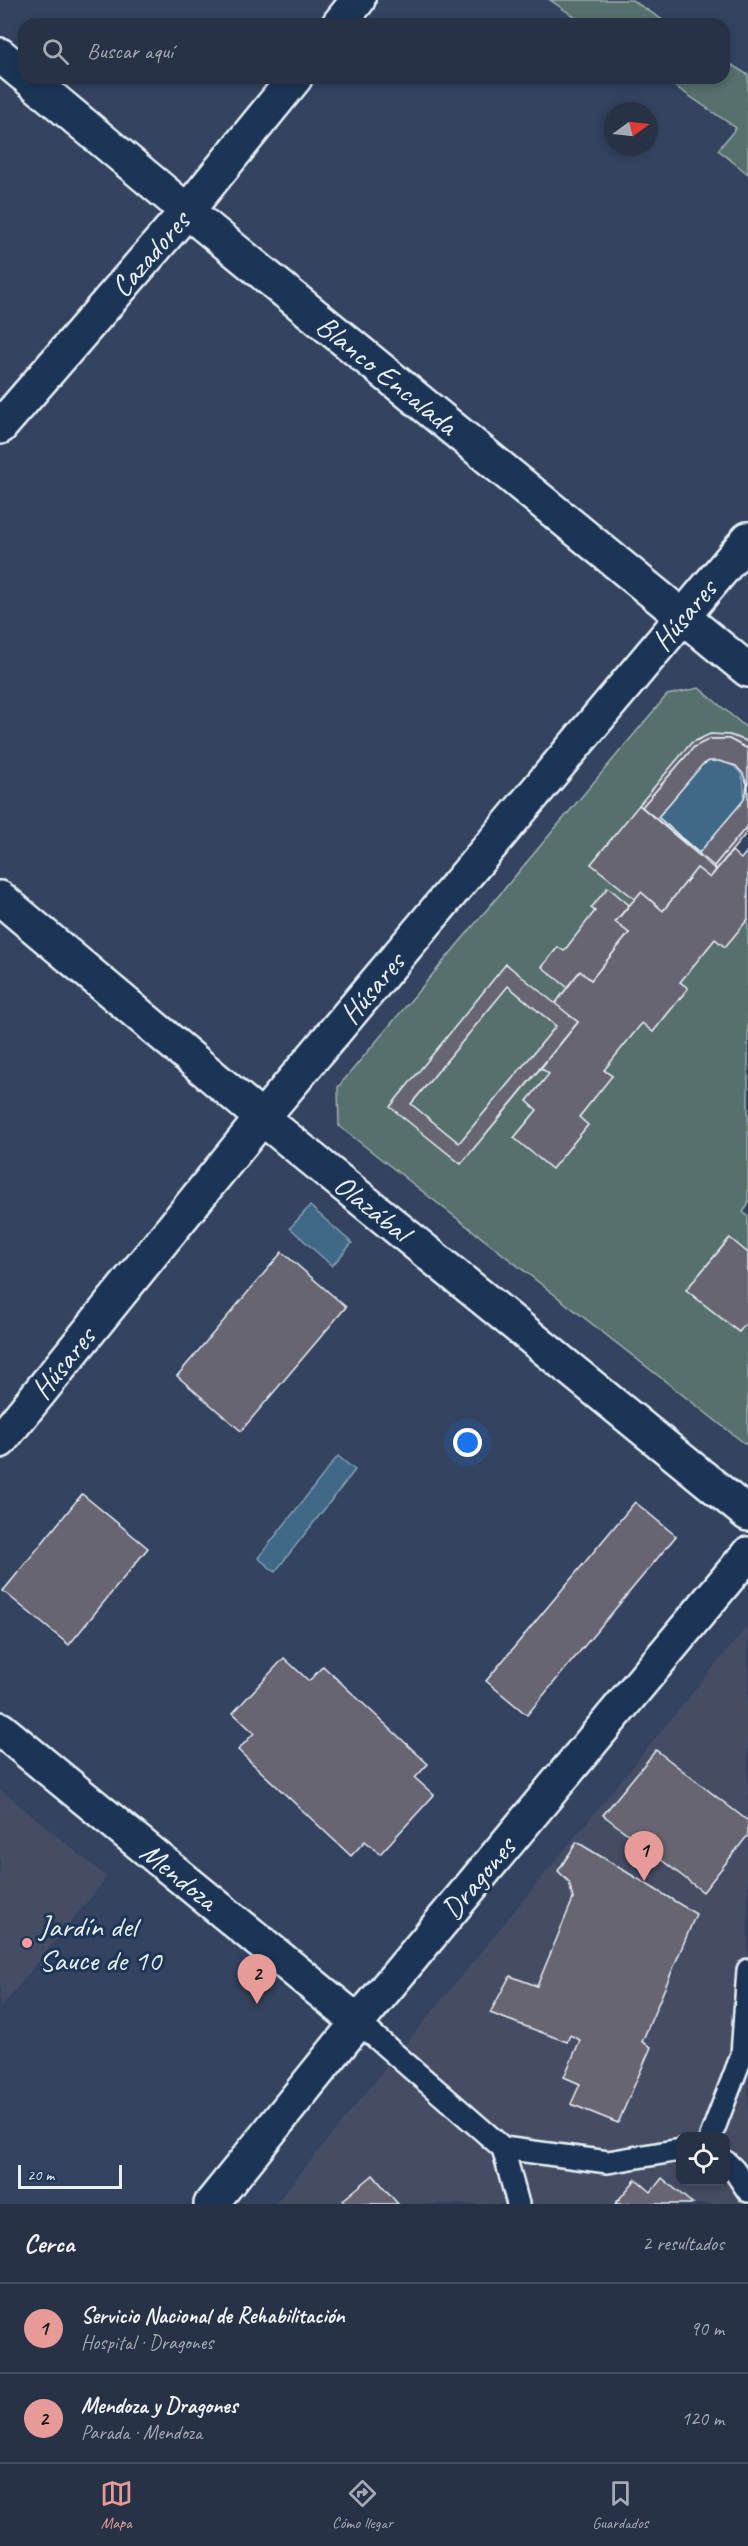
<!DOCTYPE html>
<html lang="es">
<meta charset="utf-8">
<style>
:root{--surface:#273247;--page:#2f3a4e;--text:#f1f3f6;--muted:#a4aab4;--line:#434d60;--accent:#e69b98}
body{margin:0;font-family:Caveat,sans-serif;background:var(--page);color:var(--text)}
.controls{position:absolute;right:18px;bottom:18px;display:grid;overflow:hidden;border-radius:12px;box-shadow:0 3px 9px #0003}
.controls button{width:54px;height:54px;display:grid;place-items:center;padding:0;border:0;border-bottom:2px solid var(--line);background:var(--surface);color:var(--text);font:30px sans-serif}
.compass{position:absolute;left:604px;top:102px;width:54px;height:54px;border-radius:50%;background:var(--surface);box-shadow:0 3px 9px #0003;rotate:75deg}
.scale{position:absolute;left:18px;bottom:15px;width:104px;box-sizing:border-box;padding-left:6px;border:3px solid #e8f1f8;border-top:0;font-size:16px;line-height:21px;white-space:nowrap;color:#e8f1f8;-webkit-text-stroke:4px #1d3557;paint-order:stroke}
.you{position:absolute;left:468px;top:1443px;width:21px;height:21px;margin:-15px;border:4px solid #fff;border-radius:50%;background:#1a73e8;box-shadow:0 0 0 9px #1a73e833}
.badge{display:grid;place-items:center;width:39px;height:39px;border-radius:50%;background:var(--accent);color:#111;font-size:20px;font-weight:700}
.pin{position:absolute;translate:-50% -50px;filter:drop-shadow(0 2px 3px #0008)}
.pin::after{content:'';position:absolute;top:32px;width:21px;height:18px;background:inherit;clip-path:polygon(0 0,100% 0,50% 100%)}
.list{margin:0;padding:0;list-style:none}
h2{display:flex;justify-content:space-between;align-items:center;height:78px;margin:0;padding:0 24px;font-size:26px}
h2 small{font-size:20px;font-weight:400;color:var(--muted)}
.list li{display:grid;grid-template-columns:39px 1fr auto;gap:18px;align-items:center;box-sizing:border-box;height:90px;padding:0 24px;border-top:2px solid var(--line)}
.list b{display:block;font-size:22px;white-space:nowrap}
.list p{margin:0;font-size:20px;white-space:nowrap;color:var(--muted)}
.list em{font-size:20px;font-style:normal;color:var(--muted)}
.icon{flex:none;width:33px;height:33px;fill:none;stroke:currentColor;stroke-width:2;stroke-linecap:round;stroke-linejoin:round}
.map{position:relative;flex:none;width:748px;height:2204px;overflow:hidden}
.search{position:absolute;background:var(--surface);box-shadow:0 3px 9px #0003;left:18px;right:18px;top:18px;height:66px;display:flex;align-items:center;gap:15px;box-sizing:border-box;padding:0 21px;border-radius:18px;color:var(--muted);font-size:22px}
.sheet{height:258px;background:var(--surface)}
nav{display:flex;justify-content:space-around;align-items:center;box-sizing:border-box;height:84px;border-top:2px solid var(--line);background:var(--surface);font-size:16px;color:var(--muted)}
nav a{display:grid;justify-items:center;gap:3px}
nav .on{color:var(--accent)}
.map>svg:first-child{display:block}
</style>
<div class="map">
<svg width="748" height="2204" viewBox="0 0 748 2204">
<rect width="100%" height="100%" fill="#34435f"/>
<filter id="ink" filterUnits="userSpaceOnUse"><feTurbulence type="fractalNoise" baseFrequency=".0167" numOctaves="2"/><feDisplacementMap in="SourceGraphic" scale="12" xChannelSelector="R" yChannelSelector="G"/><feConvolveMatrix kernelMatrix="1 2 1 2 8 2 1 2 1" color-interpolation-filters="sRGB"/></filter>
<g filter="url(#ink)">
<g fill="#444d65" fill-rule="evenodd">
<path d="M748,1625V2204H275ZM680,2136H726V2182H680Z"/>
<polygon points="0,1789 107,1877 0,2009"/>
</g>
<g fill="#57706d" stroke="#a0b0b2" stroke-width="1.5">
<polygon points="550,0 632,0 669,24 585,24"/>
<polygon points="724,60 748,75 748,174 718,150 736,128 663,78 724,78"/>
<path d="M699,688L748,729V743C730,729 709,735 691,743L591,864L635,899L629,905L607,888L592,907L595,911L564,951L558,947L542,966L567,987L555,1004L506,964L391,1107L461,1164L541,1068L549,1074L527,1101L537,1110L514,1138L552,1169L588,1125L579,1117L612,1076L604,1070L642,1023L653,1032L688,989L680,982L715,939L725,947L748,919V1205L743,1212L748,1217V1253L729,1238L686,1290L738,1332L748,1321V1446L339,1126L338,1087L667,695Z"/>
<polygon points="508,986 556,1026 459,1143 411,1104"/>
</g>
<g fill="#416988" stroke="#849fb5" stroke-width="1.5">
<path d="M709,761C737,760 748,774 743,801L699,853L658,817L702,765Z"/>
<polygon points="310,1206 352,1243 332,1266 290,1228"/>
<polygon points="338,1456 355,1470 275,1572 258,1558"/>
</g>
<g fill="#686572" stroke="#e8f1f8" stroke-width="1.5" fill-rule="evenodd">
<polygon points="710,734 729,735 744,740 748,743 748,749 729,739 710,739 694,747 642,807 639,805 691,743"/>
<path d="M710,739H729L748,749V825L714,866L642,807L694,747ZM709,761H719L736,766L743,774L747,784L746,792L743,801L699,853L658,817L702,765Z"/>
<polygon points="639,805 716,870 710,878 697,868 663,911 641,892 635,899 591,864"/>
<polygon points="748,825 748,831 716,870 714,866"/>
<polygon points="748,850 748,919 725,947 715,939 680,982 688,988 653,1032 642,1023 604,1070 612,1076 579,1117 588,1125 552,1169 514,1138 537,1110 527,1101 549,1074 541,1068 578,1022 555,1004 580,971 591,980 629,933 615,922 641,892 663,911 697,868 710,878 732,851 741,859"/>
<polygon points="608,887 629,905 615,922 629,933 591,980 580,971 567,987 542,967 558,947 564,951 595,911 591,908"/>
<path d="M506,964L578,1022L461,1164L390,1107ZM508,986L556,1026L459,1143L411,1104Z"/>
<polygon points="730,1238 748,1253 748,1321 739,1332 686,1290"/>
<polygon points="282,1252 346,1307 241,1431 177,1376"/>
<polygon points="82,1494 148,1548 69,1645 3,1591"/>
<polygon points="635,1502 676,1536 527,1715 486,1681"/>
<polygon points="284,1658 309,1681 323,1666 428,1764 415,1778 434,1795 380,1854 365,1841 351,1856 238,1750 254,1733 233,1713"/>
<polygon points="656,1750 748,1821 748,1835 703,1892 603,1815"/>
<polygon points="577,1842 696,1914 642,2042 651,2047 618,2123 571,2104 580,2084 564,2077 580,2040 570,2035 567,2042 490,2013 510,1976 537,1986 573,1899 569,1882 558,1871"/>
<polygon points="373,2175 398,2204 346,2204 343,2200"/>
<polygon points="662,2178 693,2204 615,2204 636,2179 651,2192"/>
</g>
<g fill="none" stroke-linecap="round" stroke-linejoin="round">
<defs>
<g id="lane">
<polyline points="358,2022 503,2148 608,2162 680,2150"/>
<polyline points="711,2136 742,2055 748,1970"/>
<polyline points="503,2148 518,2204"/>
<polyline points="726,2162 734,2170 748,2191"/>
</g>
<g id="street">
<polyline points="339,24 358,0"/>
<polyline points="0,55 24,75"/>
<polyline points="28,78 187,211 748,670"/>
<polyline points="0,427 187,211 295,78"/>
<polyline points="0,898 262,1118 748,1514"/>
<polyline points="0,1441 262,1118 748,539"/>
<polyline points="0,1729 358,2022"/>
<polyline points="211,2204 358,2022 748,1554"/>
</g>
</defs>
<use href="#lane" stroke="#e8f1f8" stroke-width="26"/>
<use href="#street" stroke="#e8f1f8" stroke-width="38"/>
<use href="#lane" stroke="#1d3557" stroke-width="21"/>
<use href="#street" stroke="#1d3557" stroke-width="33"/>
</g>
</g>
<circle fill="#ff9aa2" stroke="#1d3557" stroke-width="2" cx="27" cy="1943" r="6"/>
<g text-anchor="middle" stroke-width="6" stroke-linejoin="round" paint-order="stroke">
<g font-size="30" fill="#e8f1f8" stroke="#1d3557">
<text transform="translate(150 254) rotate(-49)" y="10">Cazadores</text>
<text transform="translate(387 375) rotate(39)" y="10">Blanco Encalada</text>
<text transform="translate(684 615) rotate(-50)" y="10">Húsares</text>
<text transform="translate(372 988) rotate(-50)" y="10">Húsares</text>
<text transform="translate(372 1208) rotate(39)" y="10">Olazábal</text>
<text transform="translate(63 1363) rotate(-51)" y="10">Húsares</text>
<text transform="translate(179 1876) rotate(39)" y="10">Mendoza</text>
<text transform="translate(478 1878) rotate(-50)" y="10">Dragones</text>
</g>
<g font-size="30" fill="#e8f1f8" stroke="#1d3557" text-anchor="start">
<text x="39" y="1936">Jardín del<tspan x="39" dy="34">Sauce de 10</tspan></text>
</g>
</g>
</svg>
<div class="controls">
<button><svg class="icon" aria-label="locate" viewBox="0 0 24 24"><circle cx="12" cy="12" r="6"/><path d="M12 2v4M12 18v4M2 12h4M18 12h4"/></svg></button>
</div>
<svg class="compass" viewBox="-18 -18 36 36"><path d="M0-13l5 13h-10z" fill="#e53935"/><path d="M0 13l5-13h-10z" fill="#a4aab4"/></svg>
<div class="scale">20 m</div>
<div class="you"></div>
<div class="pin badge" style="left:644px;top:1881px">1</div>
<div class="pin badge" style="left:257px;top:2004px">2</div>
<div class="search"><svg class="icon" aria-label="search" viewBox="0 0 24 24"><circle cx="10" cy="10" r="6"/><path d="M15 15l6 6"/></svg>Buscar aquí</div>
</div>
<section class="sheet">
<h2>Cerca<small>2 resultados</small></h2>
<ul class="list">
<li><span class="badge">1</span><div><b>Servicio Nacional de Rehabilitación</b><p>Hospital · Dragones</p></div><em>90 m</em></li>
<li><span class="badge">2</span><div><b>Mendoza y Dragones</b><p>Parada · Mendoza</p></div><em>120 m</em></li>
</ul>
</section>
<nav>
<a class="on"><svg class="icon" aria-label="map" viewBox="0 0 24 24"><path d="M3 6l6-2 6 2 6-2v14l-6 2-6-2-6 2zM9 4v14M15 6v14"/></svg>Mapa</a>
<a><svg class="icon" aria-label="directions" viewBox="0 0 24 24"><path d="M12 3l9 9-9 9-9-9zM9 14v-3h6M13 9l2 2-2 2"/></svg>Cómo llegar</a>
<a><svg class="icon" aria-label="saved" viewBox="0 0 24 24"><path d="M7 4h10v16l-5-4-5 4z"/></svg>Guardados</a>
</nav>
